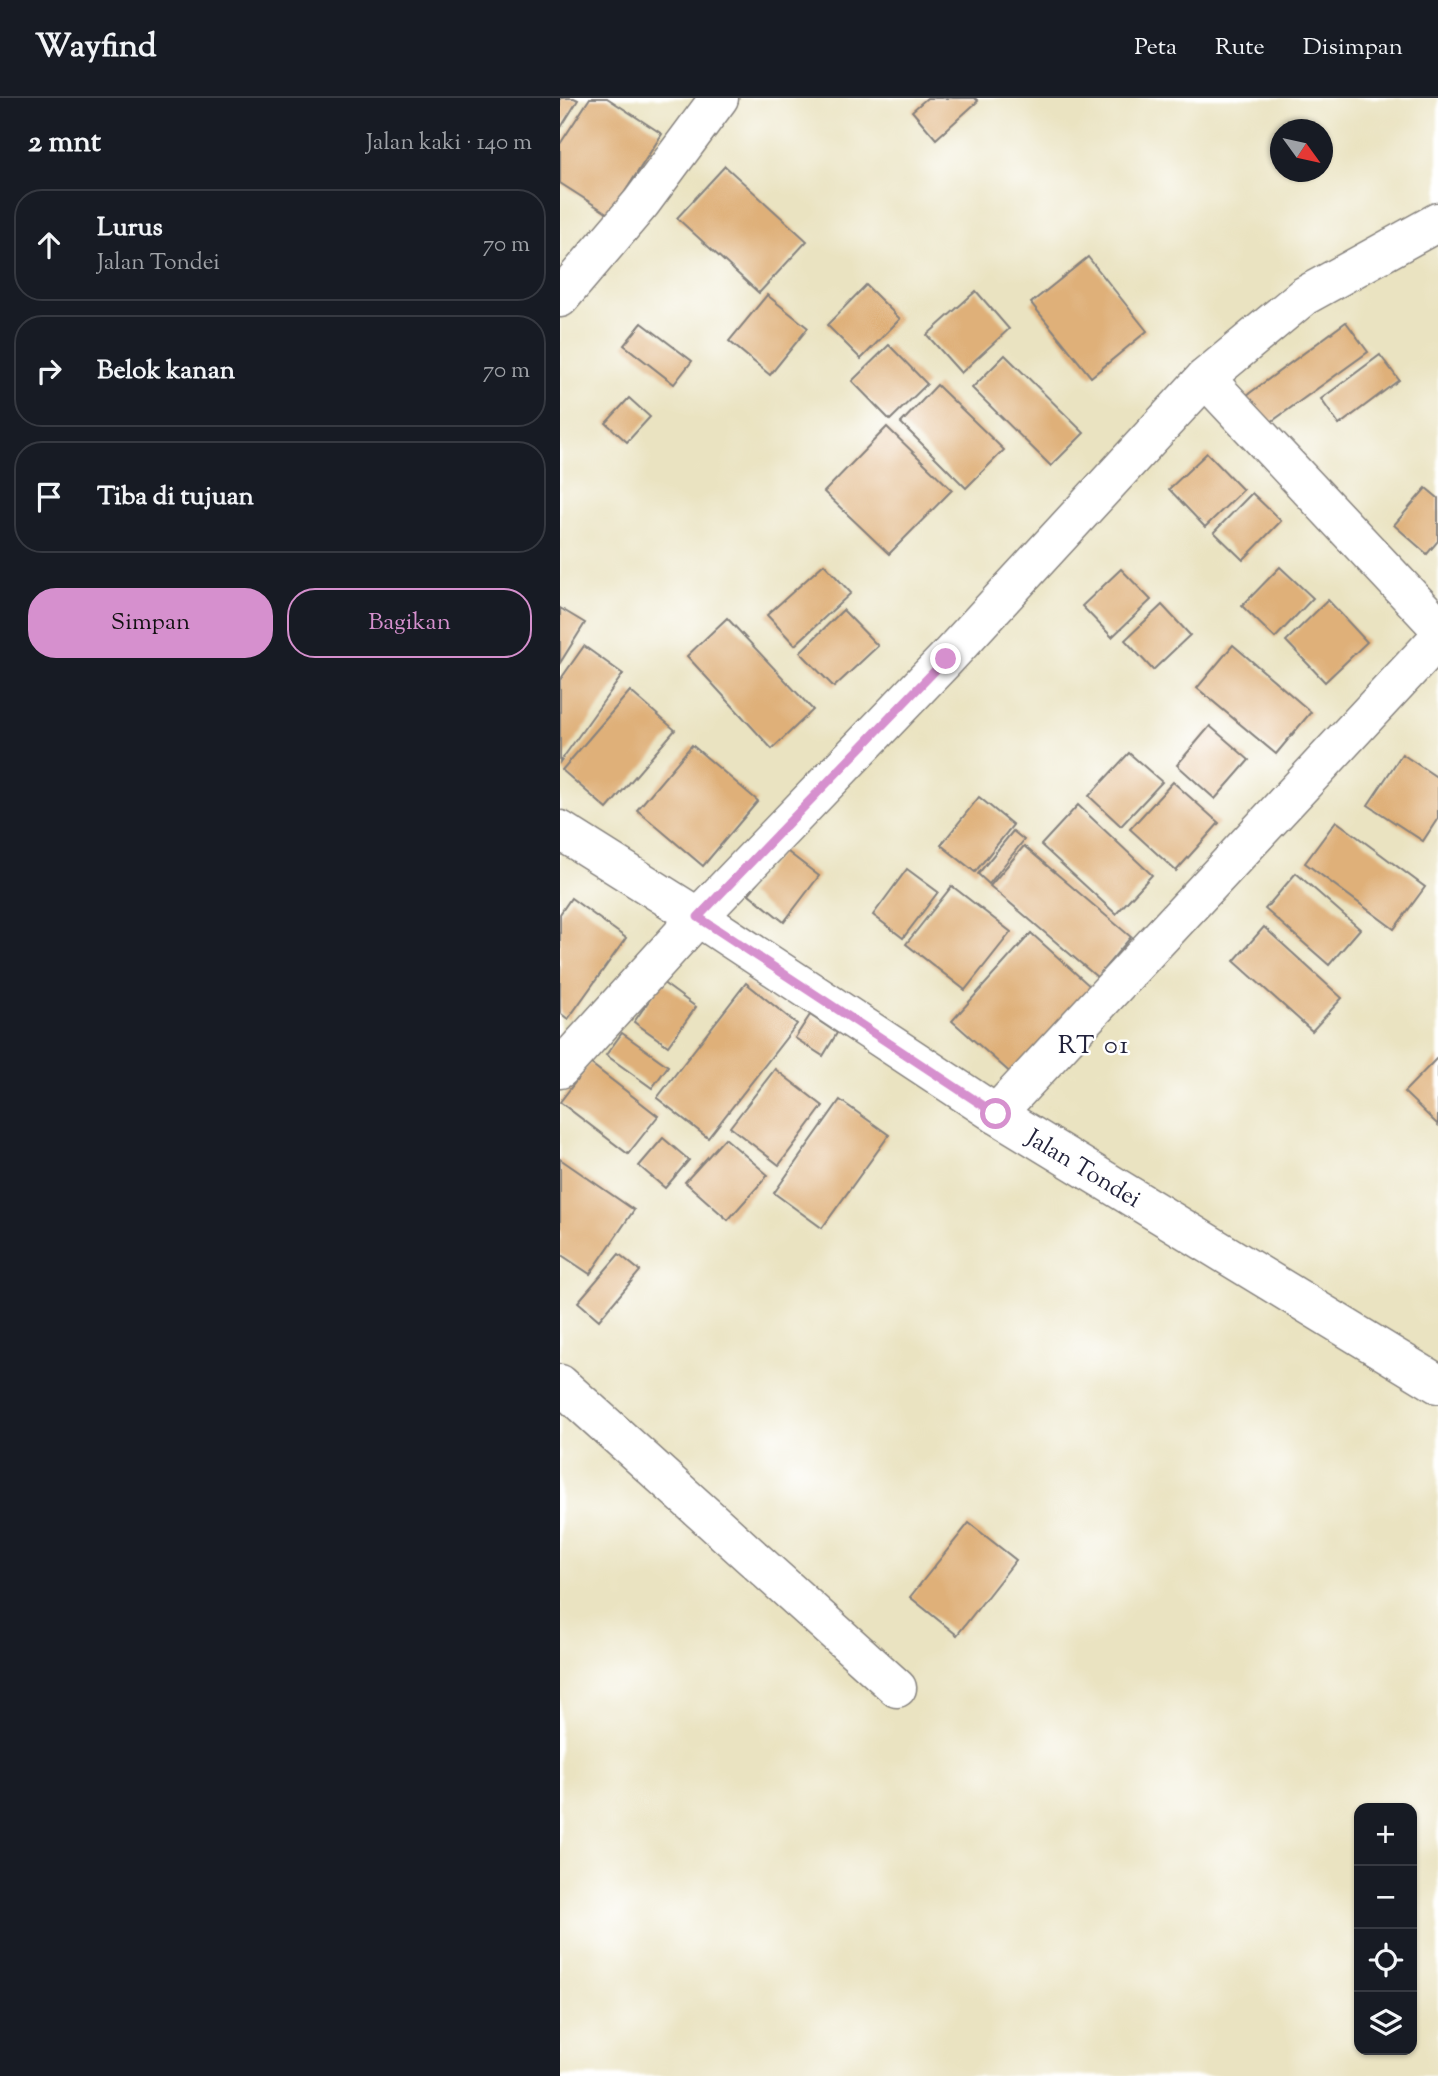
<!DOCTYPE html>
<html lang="id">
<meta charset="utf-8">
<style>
:root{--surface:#171b24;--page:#242831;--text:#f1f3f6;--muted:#9ea1a6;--line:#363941;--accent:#d690ce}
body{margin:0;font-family:"Sorts Mill Goudy",serif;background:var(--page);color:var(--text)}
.controls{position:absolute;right:21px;bottom:21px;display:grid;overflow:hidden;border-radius:14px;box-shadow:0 2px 5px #0004}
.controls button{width:63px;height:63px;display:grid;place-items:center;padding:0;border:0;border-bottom:2px solid var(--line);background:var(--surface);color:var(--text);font:35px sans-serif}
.compass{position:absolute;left:710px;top:21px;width:63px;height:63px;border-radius:50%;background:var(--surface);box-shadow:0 2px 5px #0004;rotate:123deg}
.stop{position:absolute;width:21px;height:21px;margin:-16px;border:5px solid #d690ce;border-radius:50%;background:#fff}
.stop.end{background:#d690ce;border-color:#fff;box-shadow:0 2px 7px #0008}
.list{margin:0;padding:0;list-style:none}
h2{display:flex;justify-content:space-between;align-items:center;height:91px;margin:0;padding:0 28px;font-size:30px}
h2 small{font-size:23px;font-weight:400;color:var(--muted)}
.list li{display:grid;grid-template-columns:46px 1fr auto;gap:21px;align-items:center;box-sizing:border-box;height:112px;margin:0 14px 14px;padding:0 14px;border:2px solid var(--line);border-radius:28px}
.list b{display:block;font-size:26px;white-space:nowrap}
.list p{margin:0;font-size:23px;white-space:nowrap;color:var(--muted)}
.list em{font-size:23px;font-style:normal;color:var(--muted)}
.actions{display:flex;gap:14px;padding:21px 28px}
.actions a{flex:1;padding:16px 0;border:2px solid var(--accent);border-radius:28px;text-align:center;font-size:24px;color:var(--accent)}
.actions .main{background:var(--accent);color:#111}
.icon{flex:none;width:38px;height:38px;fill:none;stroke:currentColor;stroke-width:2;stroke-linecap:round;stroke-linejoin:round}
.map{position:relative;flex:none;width:878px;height:1978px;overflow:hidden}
header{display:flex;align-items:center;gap:42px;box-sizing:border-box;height:98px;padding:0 35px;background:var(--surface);border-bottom:2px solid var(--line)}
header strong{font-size:33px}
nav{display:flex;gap:38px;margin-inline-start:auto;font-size:24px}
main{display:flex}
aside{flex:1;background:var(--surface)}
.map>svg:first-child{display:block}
</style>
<header>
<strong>Wayfind</strong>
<nav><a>Peta</a><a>Rute</a><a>Disimpan</a></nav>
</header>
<main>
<aside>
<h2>2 mnt<small>Jalan kaki · 140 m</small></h2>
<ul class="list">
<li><svg class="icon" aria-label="ahead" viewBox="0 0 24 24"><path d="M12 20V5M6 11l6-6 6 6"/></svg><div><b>Lurus</b><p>Jalan Tondei</p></div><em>70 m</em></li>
<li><svg class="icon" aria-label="right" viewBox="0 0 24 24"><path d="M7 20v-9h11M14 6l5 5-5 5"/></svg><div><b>Belok kanan</b></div><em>70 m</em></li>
<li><svg class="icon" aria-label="arrive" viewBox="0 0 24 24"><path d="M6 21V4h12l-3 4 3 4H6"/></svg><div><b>Tiba di tujuan</b></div></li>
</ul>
<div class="actions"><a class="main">Simpan</a><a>Bagikan</a></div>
</aside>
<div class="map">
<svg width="878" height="1978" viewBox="0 0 878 1978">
<rect width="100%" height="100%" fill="#fff"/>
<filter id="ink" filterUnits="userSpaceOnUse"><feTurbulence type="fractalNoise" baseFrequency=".0143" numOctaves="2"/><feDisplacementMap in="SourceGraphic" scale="14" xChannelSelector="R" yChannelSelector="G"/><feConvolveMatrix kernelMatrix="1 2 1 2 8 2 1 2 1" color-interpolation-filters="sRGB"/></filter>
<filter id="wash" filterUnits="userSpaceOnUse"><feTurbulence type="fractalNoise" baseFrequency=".00686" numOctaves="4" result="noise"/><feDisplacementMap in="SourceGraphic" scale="28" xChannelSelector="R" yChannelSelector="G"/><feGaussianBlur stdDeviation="1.57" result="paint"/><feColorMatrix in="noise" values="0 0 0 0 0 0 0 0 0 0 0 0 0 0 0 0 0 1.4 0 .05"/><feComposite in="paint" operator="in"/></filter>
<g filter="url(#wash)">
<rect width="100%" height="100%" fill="#eae3c1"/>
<g id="blocks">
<g fill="#dfb079">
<polygon points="0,0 14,0 18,2 0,31"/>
<polygon points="30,0 47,0 102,36 50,117 0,85 0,46"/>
<polygon points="367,0 415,0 418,3 376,41 352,13"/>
<polygon points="165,68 247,143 199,195 117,120"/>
<polygon points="528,159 587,233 531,279 471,205"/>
<polygon points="306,187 340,221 301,261 267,227"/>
<polygon points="416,193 449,231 401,275 367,237"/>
<polygon points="207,197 248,230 210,277 169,243"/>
<polygon points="786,224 808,254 704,329 683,300"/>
<polygon points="82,225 132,263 114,286 64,247"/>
<polygon points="329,247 367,286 330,322 292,283"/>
<polygon points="445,257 524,335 491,368 412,290"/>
<polygon points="820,257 839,282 779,327 761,301"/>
<polygon points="377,287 444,352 406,390 341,325"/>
<polygon points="69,300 90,319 67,344 46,325"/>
<polygon points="327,329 392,392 329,456 264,394"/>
<polygon points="647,355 683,392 645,429 609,391"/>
<polygon points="866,390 878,400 878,443 867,456 834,427"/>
<polygon points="692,395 721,423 683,462 654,434"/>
<polygon points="264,466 291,495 235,547 207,517"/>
<polygon points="720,469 753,500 715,540 682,508"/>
<polygon points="561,471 591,502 552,539 522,508"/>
<polygon points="768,502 807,544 765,584 726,543"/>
<polygon points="602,507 630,537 593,572 565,542"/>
<polygon points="0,510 25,525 0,565"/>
<polygon points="283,512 318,548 274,589 240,554"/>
<polygon points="167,520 253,612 212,651 127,558"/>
<polygon points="673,547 751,614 716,656 637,590"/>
<polygon points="24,548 63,576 0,664 0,582"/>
<polygon points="70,593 115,632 47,711 2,672"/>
<polygon points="650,628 689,662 655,701 617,667"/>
<polygon points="132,647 198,703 143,768 77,712"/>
<polygon points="569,655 602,684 561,728 529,698"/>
<polygon points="842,656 878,680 878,720 863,743 808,707"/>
<polygon points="613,684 659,725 616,773 570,731"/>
<polygon points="419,699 453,727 415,774 381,747"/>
<polygon points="518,707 592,777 556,816 481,747"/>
<polygon points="776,723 865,789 834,831 745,765"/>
<polygon points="453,733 464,742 429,786 418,776"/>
<polygon points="464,748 571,839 537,879 430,788"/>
<polygon points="224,751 259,778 224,824 189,796"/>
<polygon points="347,771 378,794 343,840 313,817"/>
<polygon points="736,775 800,831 769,867 705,811"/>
<polygon points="392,788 451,834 405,892 346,846"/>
<polygon points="11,800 66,840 8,921 0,915 0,816"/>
<polygon points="704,829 782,900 752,933 674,863"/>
<polygon points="471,835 532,890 454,978 392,923"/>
<polygon points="102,884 136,909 108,948 74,924"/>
<polygon points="186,885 237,926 148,1040 97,1000"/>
<polygon points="250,917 277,935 263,958 235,940"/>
<polygon points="62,935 108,968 92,990 46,957"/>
<polygon points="878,959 878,1027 844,994"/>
<polygon points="30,965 98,1018 68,1056 0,1004"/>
<polygon points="215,971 263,1008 219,1067 170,1029"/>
<polygon points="280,1002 329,1037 262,1130 214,1095"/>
<polygon points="103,1040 129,1062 105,1090 79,1068"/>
<polygon points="165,1040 208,1077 168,1122 125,1084"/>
<polygon points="0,1061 74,1112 30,1176 0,1156"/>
<polygon points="59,1156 80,1173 39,1222 18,1204"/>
<polygon points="409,1425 456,1462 397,1537 350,1499"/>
</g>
</g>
</g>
<g filter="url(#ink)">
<use href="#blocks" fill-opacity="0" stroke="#86827e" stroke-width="2"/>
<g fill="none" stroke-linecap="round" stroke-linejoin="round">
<defs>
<g id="minor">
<polyline points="0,200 81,105 159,0"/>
<polyline points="645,280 744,198 878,124"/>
<polyline points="0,732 138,819 436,1016 878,1286"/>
<polyline points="0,971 138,819 386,561 645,280 878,528"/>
<polyline points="436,1016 878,541"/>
<polyline points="0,1286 337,1590"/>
</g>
</defs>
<use href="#minor" stroke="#86827e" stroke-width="41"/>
<use href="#minor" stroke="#fff" stroke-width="38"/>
</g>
</g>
<g fill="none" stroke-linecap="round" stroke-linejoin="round" filter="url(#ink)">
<polyline stroke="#d690ce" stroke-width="9" points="386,561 138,819 436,1016"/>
</g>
<g text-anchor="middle" stroke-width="5" stroke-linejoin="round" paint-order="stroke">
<g font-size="24" fill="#22223b" stroke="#fff">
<text transform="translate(524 1070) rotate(31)" y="8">Jalan Tondei</text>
</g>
<g font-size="26" letter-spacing="2" fill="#22223b" stroke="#fff">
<text x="534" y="955">RT 01</text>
</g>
</g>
</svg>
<div class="controls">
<button>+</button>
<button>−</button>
<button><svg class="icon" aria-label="locate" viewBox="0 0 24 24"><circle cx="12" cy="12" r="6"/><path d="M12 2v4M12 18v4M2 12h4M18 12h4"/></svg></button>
<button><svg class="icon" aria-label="layers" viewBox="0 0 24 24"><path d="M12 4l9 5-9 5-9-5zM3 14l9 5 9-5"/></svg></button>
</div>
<svg class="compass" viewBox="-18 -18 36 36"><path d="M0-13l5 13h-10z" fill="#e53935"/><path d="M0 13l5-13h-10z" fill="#9ea1a6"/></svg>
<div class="stop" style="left:436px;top:1016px"></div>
<div class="stop end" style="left:386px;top:561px"></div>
</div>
</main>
